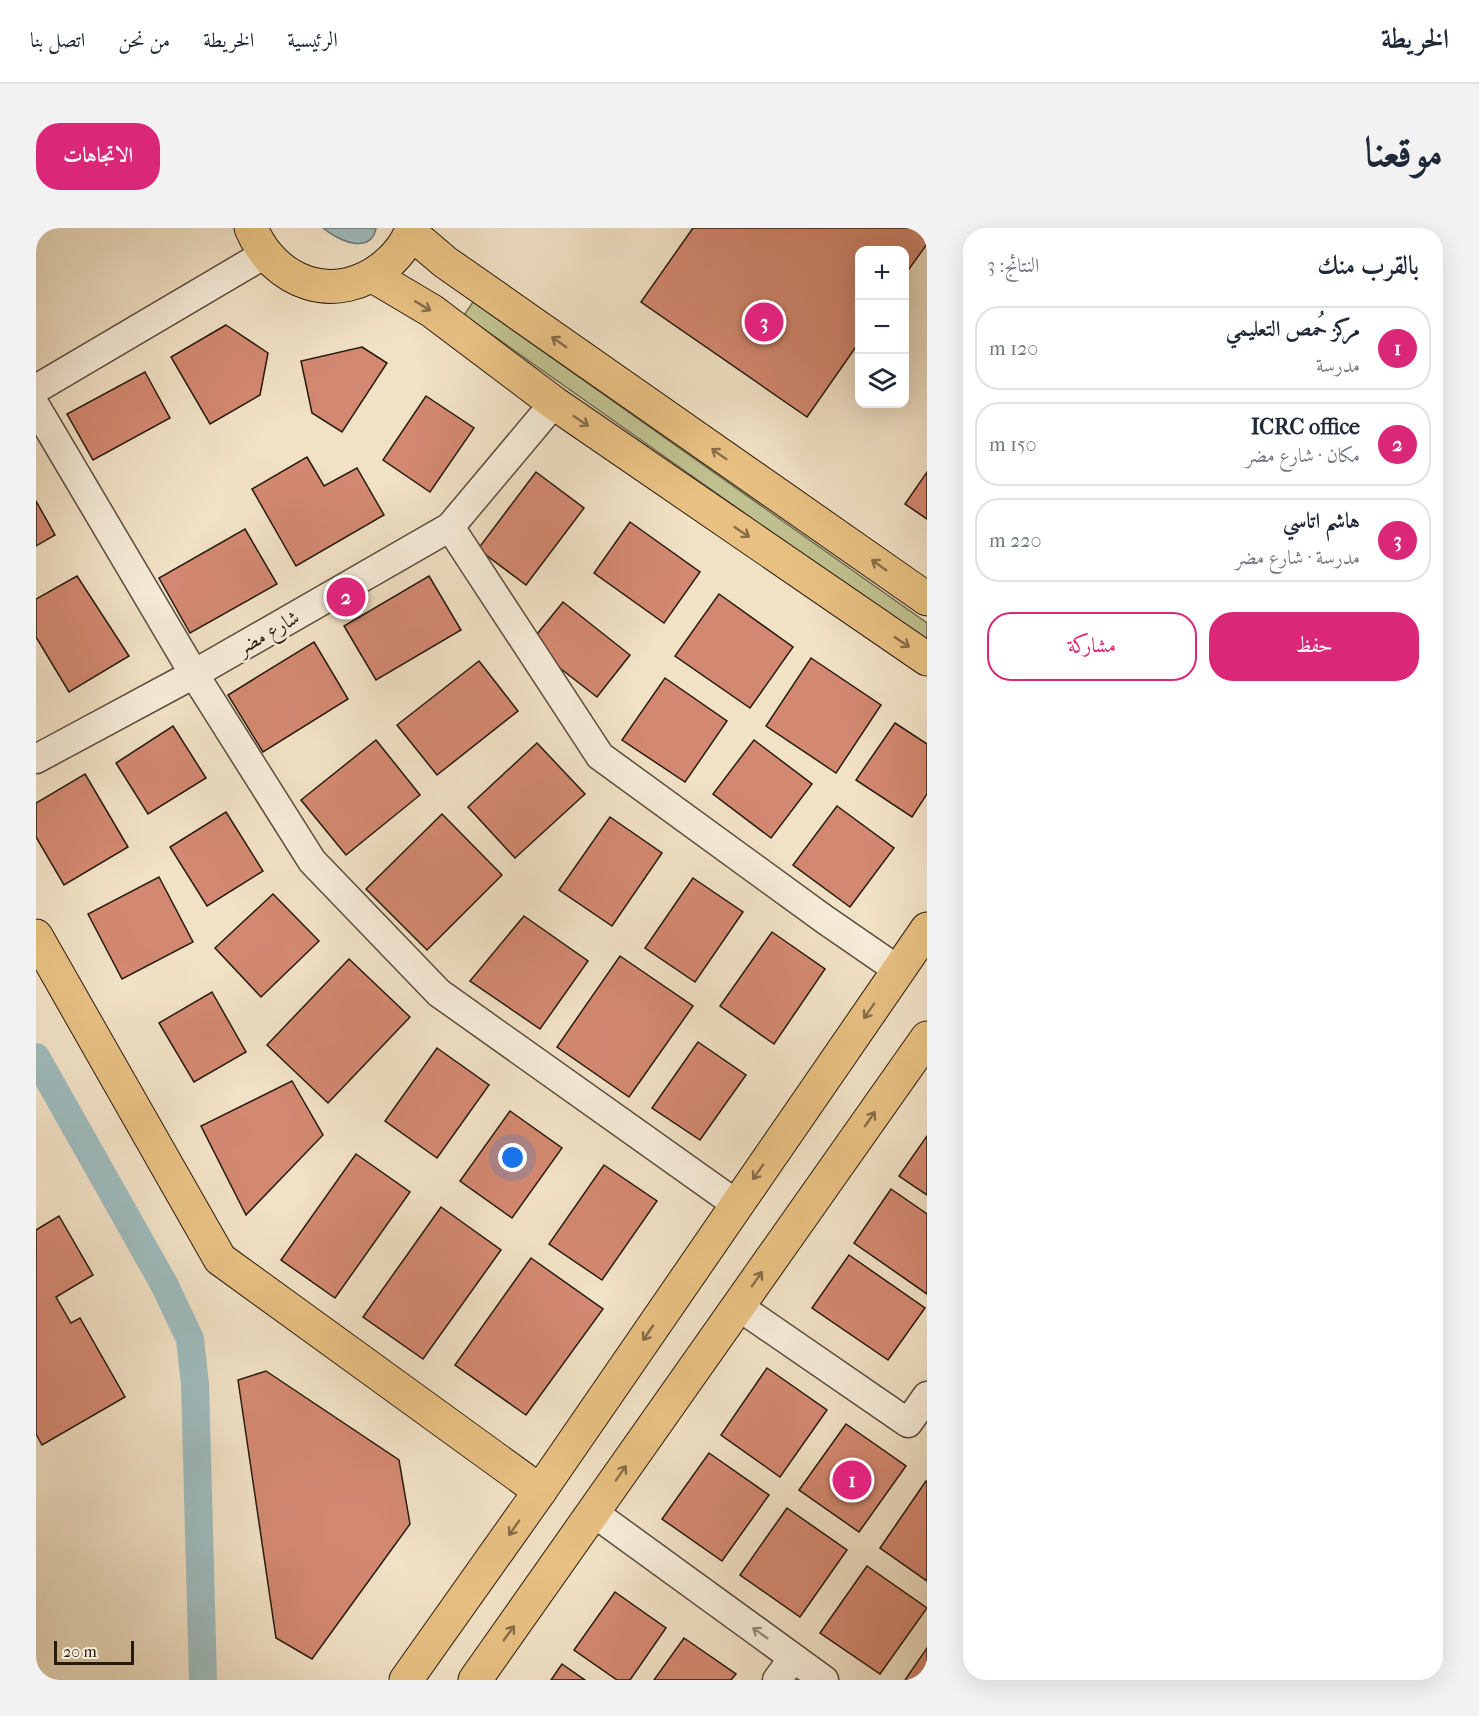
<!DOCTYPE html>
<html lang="ar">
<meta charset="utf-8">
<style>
:root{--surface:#fff;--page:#f2f2f3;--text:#1f2937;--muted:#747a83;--line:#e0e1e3;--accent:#db2777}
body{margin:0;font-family:"IM FELL French Canon",Amiri,serif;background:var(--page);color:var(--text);direction:rtl}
.controls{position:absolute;right:18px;top:18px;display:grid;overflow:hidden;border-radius:12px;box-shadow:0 6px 24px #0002}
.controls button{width:54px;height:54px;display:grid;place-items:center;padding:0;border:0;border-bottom:2px solid var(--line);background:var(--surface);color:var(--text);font:30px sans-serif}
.scale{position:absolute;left:18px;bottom:15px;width:80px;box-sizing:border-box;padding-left:6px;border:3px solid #271a0e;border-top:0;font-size:16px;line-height:21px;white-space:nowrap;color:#271a0e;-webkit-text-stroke:4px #f6ecd9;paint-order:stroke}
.you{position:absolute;left:477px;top:930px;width:21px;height:21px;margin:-15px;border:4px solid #fff;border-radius:50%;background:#1a73e8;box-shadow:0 0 0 9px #1a73e833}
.badge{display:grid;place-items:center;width:39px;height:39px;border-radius:50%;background:var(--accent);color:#fff;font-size:20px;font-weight:700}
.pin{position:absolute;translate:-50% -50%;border:3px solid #fff;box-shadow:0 2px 6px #0006}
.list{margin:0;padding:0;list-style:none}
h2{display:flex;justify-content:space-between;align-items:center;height:78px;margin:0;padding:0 24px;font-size:26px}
h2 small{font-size:20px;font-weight:400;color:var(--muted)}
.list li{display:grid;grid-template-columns:39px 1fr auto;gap:18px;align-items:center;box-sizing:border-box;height:84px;margin:0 12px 12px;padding:0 12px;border:2px solid var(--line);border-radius:24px}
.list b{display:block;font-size:22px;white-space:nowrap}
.list p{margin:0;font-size:20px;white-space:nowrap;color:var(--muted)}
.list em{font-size:20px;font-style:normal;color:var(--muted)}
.actions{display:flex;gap:12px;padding:18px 24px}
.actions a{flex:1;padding:14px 0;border:2px solid var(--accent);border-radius:24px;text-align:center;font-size:21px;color:var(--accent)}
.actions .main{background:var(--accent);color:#fff}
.icon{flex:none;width:33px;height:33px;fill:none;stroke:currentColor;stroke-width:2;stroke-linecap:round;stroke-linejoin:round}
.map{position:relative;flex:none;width:891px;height:1452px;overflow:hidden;direction:ltr;border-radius:24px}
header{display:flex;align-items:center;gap:36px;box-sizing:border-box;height:84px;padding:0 30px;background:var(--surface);border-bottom:2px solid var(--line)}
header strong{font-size:28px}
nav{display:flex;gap:33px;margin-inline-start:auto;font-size:21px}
.intro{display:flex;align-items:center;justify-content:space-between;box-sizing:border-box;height:144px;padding:0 36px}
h1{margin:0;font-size:42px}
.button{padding:15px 27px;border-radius:24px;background:var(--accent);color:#fff;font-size:21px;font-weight:700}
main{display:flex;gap:36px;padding:0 36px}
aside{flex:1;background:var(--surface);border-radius:24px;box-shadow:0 6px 24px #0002}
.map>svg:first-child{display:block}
</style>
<header>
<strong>الخريطة</strong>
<nav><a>الرئيسية</a><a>الخريطة</a><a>من نحن</a><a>اتصل بنا</a></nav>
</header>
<div class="intro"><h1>موقعنا</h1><a class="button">الاتجاهات</a></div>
<main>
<aside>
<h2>بالقرب منك<small>النتائج: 3</small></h2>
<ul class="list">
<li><span class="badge">1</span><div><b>مركز حُمص التعليمي</b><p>مدرسة</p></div><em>120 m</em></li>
<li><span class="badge">2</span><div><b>ICRC office</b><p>مكان · شارع مضر</p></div><em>150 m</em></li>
<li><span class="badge">3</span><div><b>هاشم اتاسي</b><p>مدرسة · شارع مضر</p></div><em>220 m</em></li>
</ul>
<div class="actions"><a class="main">حفظ</a><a>مشاركة</a></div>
</aside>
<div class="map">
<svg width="891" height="1452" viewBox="0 0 891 1452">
<rect width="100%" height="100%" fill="#f1e1c5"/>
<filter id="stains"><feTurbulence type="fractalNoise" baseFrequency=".00333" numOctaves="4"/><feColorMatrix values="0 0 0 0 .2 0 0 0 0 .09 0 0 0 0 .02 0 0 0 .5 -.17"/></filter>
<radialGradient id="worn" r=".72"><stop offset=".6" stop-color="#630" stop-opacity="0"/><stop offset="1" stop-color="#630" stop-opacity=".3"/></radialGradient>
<polygon fill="#c0c190" stroke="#746e4f" stroke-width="1.5" points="437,74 891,395 891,414 428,87"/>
<path fill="#9ebbbd" stroke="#6e7b77" stroke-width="1.5" d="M287,0H340C335,28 301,12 287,0Z"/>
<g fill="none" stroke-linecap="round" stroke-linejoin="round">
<polyline stroke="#9ebbbd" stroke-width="28" points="0,829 128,1056 154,1111 159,1156 167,1452"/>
</g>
<g fill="#d38971" stroke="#271a0e" stroke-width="1.5">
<polygon points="657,0 891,0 891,16 868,48 868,22 824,22 824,113 771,189 605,74"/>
<polygon points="190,97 232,125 224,167 174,196 135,129"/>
<polygon points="326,119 351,135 306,204 276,185 265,133"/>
<polygon points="109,144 134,190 57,232 31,186"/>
<polygon points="390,168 438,200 394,264 347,232"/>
<polygon points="271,229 288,258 321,240 348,287 260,338 216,261"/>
<polygon points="500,244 548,280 490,357 442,321"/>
<polygon points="891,244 891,291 869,276"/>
<polygon points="0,273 19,307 0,318"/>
<polygon points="594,294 664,344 628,395 558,345"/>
<polygon points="209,301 241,356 154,405 123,350"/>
<polygon points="41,348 93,428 33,464 0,409 0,371"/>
<polygon points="393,348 425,402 340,452 308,398"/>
<polygon points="683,366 757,419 714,480 639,428"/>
<polygon points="527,374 594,427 561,469 493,416"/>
<polygon points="278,414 312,471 227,524 192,467"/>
<polygon points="775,430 845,477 800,545 730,498"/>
<polygon points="443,433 482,483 401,547 361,497"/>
<polygon points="629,450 691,493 649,554 586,512"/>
<polygon points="859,495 891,516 891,566 876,589 820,552"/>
<polygon points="137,498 170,550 112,586 80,535"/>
<polygon points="340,512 384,567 310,627 265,572"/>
<polygon points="718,512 776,556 735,610 677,566"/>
<polygon points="501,515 549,566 479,630 432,579"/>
<polygon points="49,546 92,619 28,657 0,609 0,575"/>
<polygon points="801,578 858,620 814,679 757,637"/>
<polygon points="190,584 227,643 171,678 134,619"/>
<polygon points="406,586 466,647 391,722 330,661"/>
<polygon points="574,589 626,625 576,698 523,662"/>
<polygon points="123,649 157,714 86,751 52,686"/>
<polygon points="657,650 707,684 659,754 609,720"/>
<polygon points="237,666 283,713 225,769 179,720"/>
<polygon points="488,688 552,733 504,801 434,753"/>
<polygon points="736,704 789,741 738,816 684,778"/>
<polygon points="584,728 657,778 593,869 521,819"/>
<polygon points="313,731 374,789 292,875 231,817"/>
<polygon points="176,764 210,824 158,854 123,795"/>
<polygon points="662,814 710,847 664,912 616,880"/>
<polygon points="401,820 453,857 401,930 349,893"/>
<polygon points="256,853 287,907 210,987 165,898"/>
<polygon points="474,883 526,920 476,990 424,953"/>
<polygon points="891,908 891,967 863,948"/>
<polygon points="320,926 374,964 299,1070 245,1032"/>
<polygon points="568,937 621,973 566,1052 513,1016"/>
<polygon points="855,961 891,986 891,1066 818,1015"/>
<polygon points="405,979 465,1022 387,1131 327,1089"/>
<polygon points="23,988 57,1047 20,1069 35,1095 44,1090 89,1169 6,1217 0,1206 0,1002"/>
<polygon points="813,1027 889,1080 852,1132 776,1080"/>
<polygon points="495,1030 567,1081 490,1187 419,1137"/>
<polygon points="731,1140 791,1182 744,1249 685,1207"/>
<polygon points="230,1143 363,1232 374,1296 276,1431 240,1410 202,1152"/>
<polygon points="810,1196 870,1238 823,1304 763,1262"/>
<polygon points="673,1225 733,1267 686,1333 626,1291"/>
<polygon points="890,1253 891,1254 891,1353 844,1320"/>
<polygon points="751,1280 811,1322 764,1389 704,1347"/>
<polygon points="831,1338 891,1380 844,1446 784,1405"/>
<polygon points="579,1364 630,1400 594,1452 581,1452 538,1422"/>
<polygon points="648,1410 700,1446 695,1452 618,1452"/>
<polygon points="891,1420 891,1452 869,1452"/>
<polygon points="526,1436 549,1452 515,1452"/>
</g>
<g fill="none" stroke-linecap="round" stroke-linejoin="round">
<defs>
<g id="minor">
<polyline points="0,161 229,26"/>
<polyline points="0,179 158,446 276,633 403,765 700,976"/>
<polyline points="414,299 564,528 788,691 862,742"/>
<polyline points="0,531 158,446 414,299 518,175"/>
<polyline points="702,1078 872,1195 891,1168"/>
<polyline points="558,1285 788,1452"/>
<polyline points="741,1452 757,1430"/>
</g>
<g id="major">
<path d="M215,0C239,57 301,78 350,37C361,28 372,14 376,0"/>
<polyline points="375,5 409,34 891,371"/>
<polyline points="337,48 396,83 518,175 891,431"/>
<polyline points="0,708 184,1031 504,1263"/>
</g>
<g id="highway">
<polyline points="370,1452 504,1263 891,701"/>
<polyline points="439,1452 891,810"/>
</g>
</defs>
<use href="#minor" stroke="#5a4c3c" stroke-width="31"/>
<use href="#major" stroke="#271a0e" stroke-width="35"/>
<use href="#highway" stroke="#271a0e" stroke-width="35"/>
<use href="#minor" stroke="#f6ecd9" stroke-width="28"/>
<use href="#major" stroke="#e8c082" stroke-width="33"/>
<use href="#highway" stroke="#e8c082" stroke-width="33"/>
</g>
<defs><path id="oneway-shaft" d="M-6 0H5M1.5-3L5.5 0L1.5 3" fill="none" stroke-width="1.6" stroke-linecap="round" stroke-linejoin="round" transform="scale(1.5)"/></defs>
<g stroke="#886d48">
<use href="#oneway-shaft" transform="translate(387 78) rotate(31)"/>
<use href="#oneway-shaft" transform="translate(523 114) rotate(-145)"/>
<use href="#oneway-shaft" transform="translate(545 193) rotate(34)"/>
<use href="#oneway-shaft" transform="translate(683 226) rotate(-145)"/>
<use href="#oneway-shaft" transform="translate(706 304) rotate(34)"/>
<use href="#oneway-shaft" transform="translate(843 337) rotate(-145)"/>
<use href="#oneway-shaft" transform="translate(866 414) rotate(34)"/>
<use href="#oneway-shaft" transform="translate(833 783) rotate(125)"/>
<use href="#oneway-shaft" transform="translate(834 891) rotate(-55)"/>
<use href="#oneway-shaft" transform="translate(722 944) rotate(125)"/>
<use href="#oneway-shaft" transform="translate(721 1051) rotate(-55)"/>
<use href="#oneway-shaft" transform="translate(612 1105) rotate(124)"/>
<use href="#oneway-shaft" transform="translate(585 1245) rotate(-55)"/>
<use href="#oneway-shaft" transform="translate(478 1300) rotate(125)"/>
<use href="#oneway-shaft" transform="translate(473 1405) rotate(-54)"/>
</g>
<use stroke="#998e7e" href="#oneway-shaft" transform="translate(724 1405) rotate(-144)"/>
<g text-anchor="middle" stroke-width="5" stroke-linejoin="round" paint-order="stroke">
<g font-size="20" fill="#271a0e" stroke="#f6ecd9">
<text transform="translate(232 404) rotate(-30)" y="7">شارع مضر</text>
</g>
</g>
<rect width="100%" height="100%" filter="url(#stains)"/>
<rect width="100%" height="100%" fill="url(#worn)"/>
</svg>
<div class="controls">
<button>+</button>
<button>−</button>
<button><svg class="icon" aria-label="layers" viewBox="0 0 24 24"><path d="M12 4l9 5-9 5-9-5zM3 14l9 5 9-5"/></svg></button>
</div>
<div class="scale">20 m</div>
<div class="you"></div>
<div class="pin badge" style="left:816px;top:1252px">1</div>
<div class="pin badge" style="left:310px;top:369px">2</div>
<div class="pin badge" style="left:728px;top:94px">3</div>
</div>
</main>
